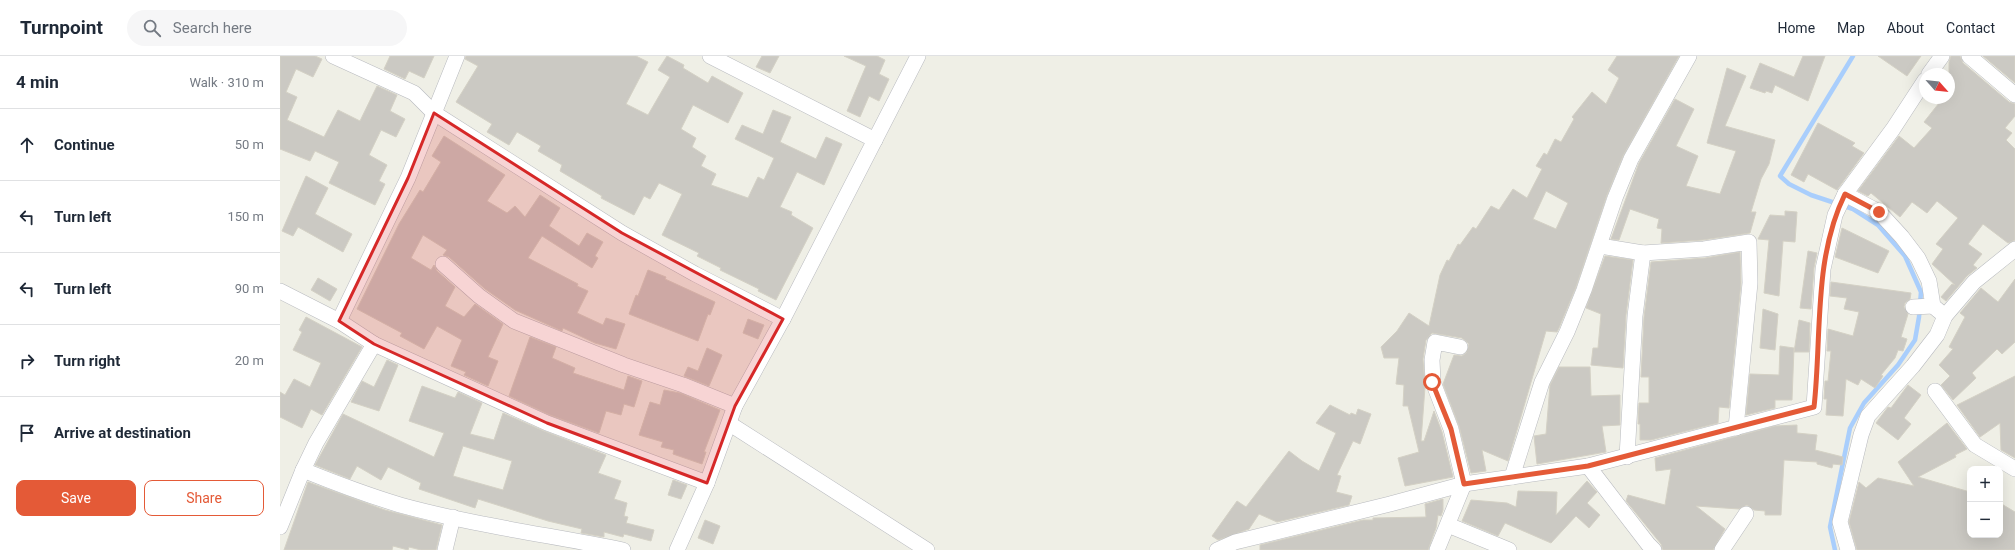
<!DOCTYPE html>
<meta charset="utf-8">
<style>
:root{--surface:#fff;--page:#f6f6f7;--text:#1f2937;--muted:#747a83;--line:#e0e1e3;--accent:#e45a37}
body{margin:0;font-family:Roboto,sans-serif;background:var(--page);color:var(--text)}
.controls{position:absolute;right:12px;bottom:12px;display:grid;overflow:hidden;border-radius:8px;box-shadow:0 4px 16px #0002}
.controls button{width:36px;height:36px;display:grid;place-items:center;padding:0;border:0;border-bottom:1px solid var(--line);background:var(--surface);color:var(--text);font:20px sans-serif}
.compass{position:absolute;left:1639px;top:12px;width:36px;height:36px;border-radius:50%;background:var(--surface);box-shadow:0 4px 16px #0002;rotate:117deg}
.stop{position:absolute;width:12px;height:12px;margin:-9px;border:3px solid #e45a37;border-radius:50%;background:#fff}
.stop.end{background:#e45a37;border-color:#fff;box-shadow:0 1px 4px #0008}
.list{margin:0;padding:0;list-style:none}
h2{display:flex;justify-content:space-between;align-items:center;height:52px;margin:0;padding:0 16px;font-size:17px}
h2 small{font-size:13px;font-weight:400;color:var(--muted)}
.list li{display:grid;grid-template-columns:26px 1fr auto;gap:12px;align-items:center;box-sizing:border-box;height:72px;padding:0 16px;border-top:1px solid var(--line)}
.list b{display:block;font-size:15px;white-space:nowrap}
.list em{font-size:13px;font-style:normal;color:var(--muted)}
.actions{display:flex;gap:8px;padding:12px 16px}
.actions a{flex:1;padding:9px 0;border:1px solid var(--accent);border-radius:8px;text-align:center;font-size:14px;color:var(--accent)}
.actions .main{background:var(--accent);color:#fff}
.icon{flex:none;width:22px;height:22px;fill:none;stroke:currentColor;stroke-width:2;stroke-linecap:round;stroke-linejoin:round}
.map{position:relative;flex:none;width:1735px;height:494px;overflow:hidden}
header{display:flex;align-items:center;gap:24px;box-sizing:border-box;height:56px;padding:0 20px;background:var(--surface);border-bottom:1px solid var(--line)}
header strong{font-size:19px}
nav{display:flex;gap:22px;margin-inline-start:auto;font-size:14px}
.search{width:280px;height:36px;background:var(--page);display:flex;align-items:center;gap:10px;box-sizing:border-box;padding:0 14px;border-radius:22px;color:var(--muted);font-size:15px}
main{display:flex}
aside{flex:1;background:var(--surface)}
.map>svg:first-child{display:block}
</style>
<header>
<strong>Turnpoint</strong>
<div class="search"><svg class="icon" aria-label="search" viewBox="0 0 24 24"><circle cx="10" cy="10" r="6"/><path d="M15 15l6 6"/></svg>Search here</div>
<nav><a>Home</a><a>Map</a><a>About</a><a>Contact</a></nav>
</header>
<main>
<aside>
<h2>4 min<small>Walk · 310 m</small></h2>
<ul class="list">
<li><svg class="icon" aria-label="ahead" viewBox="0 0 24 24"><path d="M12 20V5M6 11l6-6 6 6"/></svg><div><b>Continue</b></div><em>50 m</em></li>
<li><svg class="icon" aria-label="left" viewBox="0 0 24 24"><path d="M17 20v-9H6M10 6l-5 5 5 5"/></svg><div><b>Turn left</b></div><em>150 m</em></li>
<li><svg class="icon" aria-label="left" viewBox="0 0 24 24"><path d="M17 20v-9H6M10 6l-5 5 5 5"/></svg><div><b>Turn left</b></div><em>90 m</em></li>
<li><svg class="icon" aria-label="right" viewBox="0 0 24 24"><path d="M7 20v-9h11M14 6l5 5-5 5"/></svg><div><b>Turn right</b></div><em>20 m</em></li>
<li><svg class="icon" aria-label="arrive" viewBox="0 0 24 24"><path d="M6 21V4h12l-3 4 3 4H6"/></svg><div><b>Arrive at destination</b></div></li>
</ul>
<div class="actions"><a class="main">Save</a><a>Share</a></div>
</aside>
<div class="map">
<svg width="1735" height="494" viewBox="0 0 1735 494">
<rect width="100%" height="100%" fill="#efefe6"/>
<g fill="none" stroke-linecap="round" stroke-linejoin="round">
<polyline stroke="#a9cefc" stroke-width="4.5" points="1555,494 1550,471 1570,372 1584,347 1618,309 1635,284 1639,261 1641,236 1625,200 1598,169 1573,153 1531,139 1509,128 1500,120 1573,0"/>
</g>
<g fill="#cbc9c3" stroke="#d4d1c5" fill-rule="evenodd">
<polygon points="0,0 35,0 42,3 33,21 16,13 6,36 17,41 7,64 44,81 58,54 80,65 97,30 117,39 110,55 125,63 116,81 101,74 89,99 107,109 99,125 105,128 95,149 49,127 59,106 35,95 30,105 0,93"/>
<polygon points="110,0 154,0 144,22 129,15 125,23 104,13"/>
<polygon points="186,0 356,0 368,6 346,48 368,59 390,21 378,14 387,0 404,9 403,12 428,27 432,20 463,37 448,67 413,49 401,73 416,82 412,91 426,100 421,110 436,118 431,129 468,142 478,121 484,124 494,102 455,83 462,69 483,78 493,54 511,61 500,86 502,87 536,103 546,81 562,88 544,129 517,116 500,151 512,156 511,159 533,172 496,244 478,235 479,233 440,214 441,212 417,200 419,197 382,179 402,138 379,127 370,143 364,140 354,159 321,142 322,140 280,115 282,109 258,95 261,90 237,76 229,89 207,76 212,68 176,46 198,10 185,3"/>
<polygon points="482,0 499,0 490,17 476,11"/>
<polygon points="564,0 597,0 605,4 599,18 609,23 599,45 589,40 580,61 567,55 586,10"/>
<path d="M1337,0H1399L1343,100L1327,139L1296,231L1279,272L1277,276L1266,275L1228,405L1202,394L1206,415L1191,417L1179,370L1163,328L1174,299L1182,300L1186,297L1189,288L1182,282L1152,277L1146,284L1143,303L1145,331L1141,385H1144L1154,355L1162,376L1173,421L1125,430L1118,402L1139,396L1128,350H1123L1124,329L1116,328L1119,302H1104L1101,291L1117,275L1129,257L1149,270L1160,219L1167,204L1169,205L1178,188L1180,189L1193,171L1196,173L1211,150L1219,154L1233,133L1247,142L1262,113L1256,110L1264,97L1267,99L1275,83L1281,86L1294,63L1292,61L1312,36L1326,48L1339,22L1328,14ZM1266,135L1288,147L1276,173L1253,163Z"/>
<polygon points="1523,0 1545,0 1528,45 1495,29 1492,37 1486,35 1485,37 1470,32 1480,7 1514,21"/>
<polygon points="1598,0 1641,0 1627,20"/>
<polygon points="1671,0 1680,0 1683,7 1729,46 1735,48 1735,60 1725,72 1732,77 1726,84 1735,93 1735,184 1728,187 1703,168 1688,188 1702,198 1693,209 1697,212 1687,220 1666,245 1661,241 1672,228 1675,229 1652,208 1663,193 1656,188 1678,162 1657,145 1647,157 1632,146 1620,161 1591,137 1588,140 1578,135 1619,80 1634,92 1652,72 1644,66 1663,42 1669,42 1669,6"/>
<polygon points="1703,0 1735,0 1735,27"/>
<polygon points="1447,12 1466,20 1445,70 1495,84 1489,108 1481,123 1471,156 1476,156 1470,177 1423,184 1381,187 1382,173 1377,172 1379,163 1350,153 1339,184 1331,183 1359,107 1395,43 1414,53 1396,90 1418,100 1406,130 1440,138 1456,95 1427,87"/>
<polygon points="1538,67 1575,87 1572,90 1584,97 1557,134 1528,118 1524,126 1511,119"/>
<polygon points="164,80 225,119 207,145 227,157 235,150 245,161 260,139 280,152 269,170 299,190 307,177 323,186 315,200 318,202 312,212 262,180 248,202 298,228 297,230 308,235 297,257 323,269 326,262 345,268 336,293 315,287 283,272 282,275 235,254 205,233 169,201 163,199 167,194 143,179 131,202 151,214 154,209 157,215 175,231 165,250 184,261 195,248 223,268 208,301 218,305 208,330 184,319 186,316 171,310 182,284 157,270 144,293 120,280 122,277 77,253 119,168 140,134 143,136 161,106 152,100"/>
<polygon points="26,120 48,132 35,158 72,178 63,196 18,171 13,180 2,175"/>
<polygon points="1505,155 1517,156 1515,186 1503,185 1499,240 1484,237 1489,184 1478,183 1490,159 1505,160"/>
<polygon points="1562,172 1609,195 1598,217 1555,201"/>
<polygon points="1528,195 1537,197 1534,212 1531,253 1520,252"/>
<polygon points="1460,196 1461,227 1449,352 1439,351 1438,367 1371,384 1360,384 1360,368 1358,368 1359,347 1369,347 1369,321 1361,321 1364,261 1371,206 1425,202"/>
<polygon points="1325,200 1353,204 1346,259 1343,312 1311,309 1313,292 1318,292 1321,258 1306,252"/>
<polygon points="368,214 386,221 385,223 435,246 430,259 428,258 418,285 349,258 356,239 358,240"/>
<polygon points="38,222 57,233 50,245 31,234"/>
<polygon points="1735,223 1735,286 1722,298 1717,293 1692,317 1696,322 1673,344 1661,329 1670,320 1659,309 1673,293 1669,291 1685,261 1680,257 1701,232 1718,246"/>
<polygon points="1551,226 1631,237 1630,243 1625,247 1624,251 1628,258 1621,281 1627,283 1623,295 1618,294 1615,302 1601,319 1603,320 1595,332 1581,323 1578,329 1566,323 1563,360 1546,359 1547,343 1544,343 1545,325 1548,325 1551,295 1547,295 1548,273 1573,280 1579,256 1564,253 1567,242 1550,240"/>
<polygon points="1483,253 1498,258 1495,294 1480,292"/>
<polygon points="26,261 82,291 42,359 31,353 22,372 0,361 0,336 5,339 14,323 30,331 41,307 13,294 22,276 19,274"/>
<polygon points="468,263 484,269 478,283 463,277"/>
<polygon points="1519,264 1530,267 1529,296 1514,296"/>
<polygon points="250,281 276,291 272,302 295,312 293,317 344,334 348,320 362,325 354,351 344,348 341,359 326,355 319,377 270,359 229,340"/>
<polygon points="1500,290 1514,292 1512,344 1495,344 1495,352 1466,359 1470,318 1499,319"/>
<polygon points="427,292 442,299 429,330 404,320 408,311 418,315"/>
<polygon points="107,304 118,309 99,355 71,346 82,325 94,331"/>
<polygon points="1279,311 1310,311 1311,340 1340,339 1340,369 1322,370 1326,396 1257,408 1254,380 1266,378 1270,329"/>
<polygon points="1735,320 1735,402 1721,394 1720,367 1700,381 1677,349"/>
<polygon points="1628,329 1641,339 1624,362 1631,368 1618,384 1596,367 1608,351 1611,352"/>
<path d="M142,330L175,342L178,336L202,347L190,378L214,384L223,357L264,375L326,399L318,417L341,425L334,443L347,447L344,460L348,461L346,467L374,474L371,485L344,478L343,481L324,476V481L301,477L302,473L268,465L198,443L195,452L139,433L141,427L108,411L101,424L77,410L70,423L35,409L63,358L154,401L164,377L129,365ZM183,390L232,405L223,434L173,420Z"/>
<polygon points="384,334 400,337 440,354 424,396 426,396 422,408 393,398 394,394 381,391 383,386 359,379 370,346 380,349"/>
<polygon points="1050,349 1070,359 1071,357 1076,359 1078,353 1091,358 1080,388 1073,385 1057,419 1061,420 1056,436 1072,440 1069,449 997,466 979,458 969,473 938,484 932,480 957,445 966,451 1009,395 1022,405 1039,415 1056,377 1036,367"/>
<polygon points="1667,367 1687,393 1675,399 1676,401 1638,421 1690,436 1690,479 1720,479 1720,447 1735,456 1735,494 1577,494 1569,466 1579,426 1586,432 1598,422 1634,430 1618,406"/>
<polygon points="1517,369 1517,377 1537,379 1535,394 1563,401 1562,409 1553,408 1552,412 1537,408 1537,406 1504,404 1501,459 1485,459 1485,455 1474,454 1467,449 1459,453 1416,450 1445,473 1433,494 1383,494 1381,488 1346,445 1348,439 1385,449 1391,413 1376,415 1375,402 1495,370"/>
<polygon points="393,424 407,429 401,443 388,439"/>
<polygon points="1307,425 1317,436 1307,447 1320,459 1309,472 1296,460 1271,487 1225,467 1218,480 1182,465 1191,444 1227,447 1236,451 1238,435 1277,436 1276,459"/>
<polygon points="28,426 105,454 162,469 156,494 141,494 129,491 128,494 113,490 112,494 4,494"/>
<polygon points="1163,443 1163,454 1161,460 1158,459 1156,472 1148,494 980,494 980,489 1083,464 1093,464 1093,462 1146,461 1145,448"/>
<polygon points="425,464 440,470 433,488 418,482"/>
</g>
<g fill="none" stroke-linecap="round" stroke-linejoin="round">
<defs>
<g id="minor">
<polyline points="53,0 134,37 154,57 342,177 415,218 503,263"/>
<polyline points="430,0 595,84"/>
<polyline points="1689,0 1735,39"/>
<polyline points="1649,18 1662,0"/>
<polyline points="1565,138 1599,156 1622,181 1638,202 1649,225 1653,250 1665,260"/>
<polyline points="1320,190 1363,197 1424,193 1469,186 1470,227 1456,372"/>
<polyline points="163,208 199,240 234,265 344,309 403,329 455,350"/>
<polyline points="0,235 59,265 94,288 267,367 427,427"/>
<polyline points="1633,251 1653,250"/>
<polyline points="59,265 128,122 177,0"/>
<polyline points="1655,335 1695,389 1735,413"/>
<polyline points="450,368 647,494"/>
<polyline points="1347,401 1355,260 1363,197"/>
<polyline points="1308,410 1368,488 1374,494"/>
<path d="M23,414C55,427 87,439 120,449C193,469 269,479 343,494"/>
<polyline points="1232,421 1262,326 1287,276 1304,234 1335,142 1351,103 1409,0"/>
<polyline points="1168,469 1229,494"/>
<polyline points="0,471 23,414 36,387 94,288"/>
<polyline points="165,494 173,461"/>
<polyline points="397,494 427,427 455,350 503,263 638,0"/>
<polyline points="937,494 955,486 1110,448 1184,428 1308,410 1534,351 1543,213 1555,159 1565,138 1613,73 1645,24"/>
<polyline points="1157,494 1184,428 1171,373 1153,326 1152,304 1155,286 1180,291"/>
<polyline points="1442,494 1466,458"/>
<polyline points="1568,494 1560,466 1581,379 1588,360 1633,310 1657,279 1665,260 1694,226 1735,193"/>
</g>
</defs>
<use href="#minor" stroke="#b8babf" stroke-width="16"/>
<use href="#minor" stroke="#fff" stroke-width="15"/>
</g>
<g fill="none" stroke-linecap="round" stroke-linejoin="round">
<path stroke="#e45a37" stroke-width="5" d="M1152,326L1171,373L1184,428L1308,410L1534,351C1542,281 1533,203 1565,138L1599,156"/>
</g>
<path fill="#d62828" fill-opacity="0.2" stroke="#d62828" stroke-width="3" stroke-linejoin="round" d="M154,57L342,177L503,263L455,350L427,427L267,367L94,288L59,265L128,122Z"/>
</svg>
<div class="controls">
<button>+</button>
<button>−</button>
</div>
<svg class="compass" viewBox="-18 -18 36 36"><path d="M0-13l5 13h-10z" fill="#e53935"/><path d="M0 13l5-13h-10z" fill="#747a83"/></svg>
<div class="stop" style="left:1152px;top:326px"></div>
<div class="stop end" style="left:1599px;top:156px"></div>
</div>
</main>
